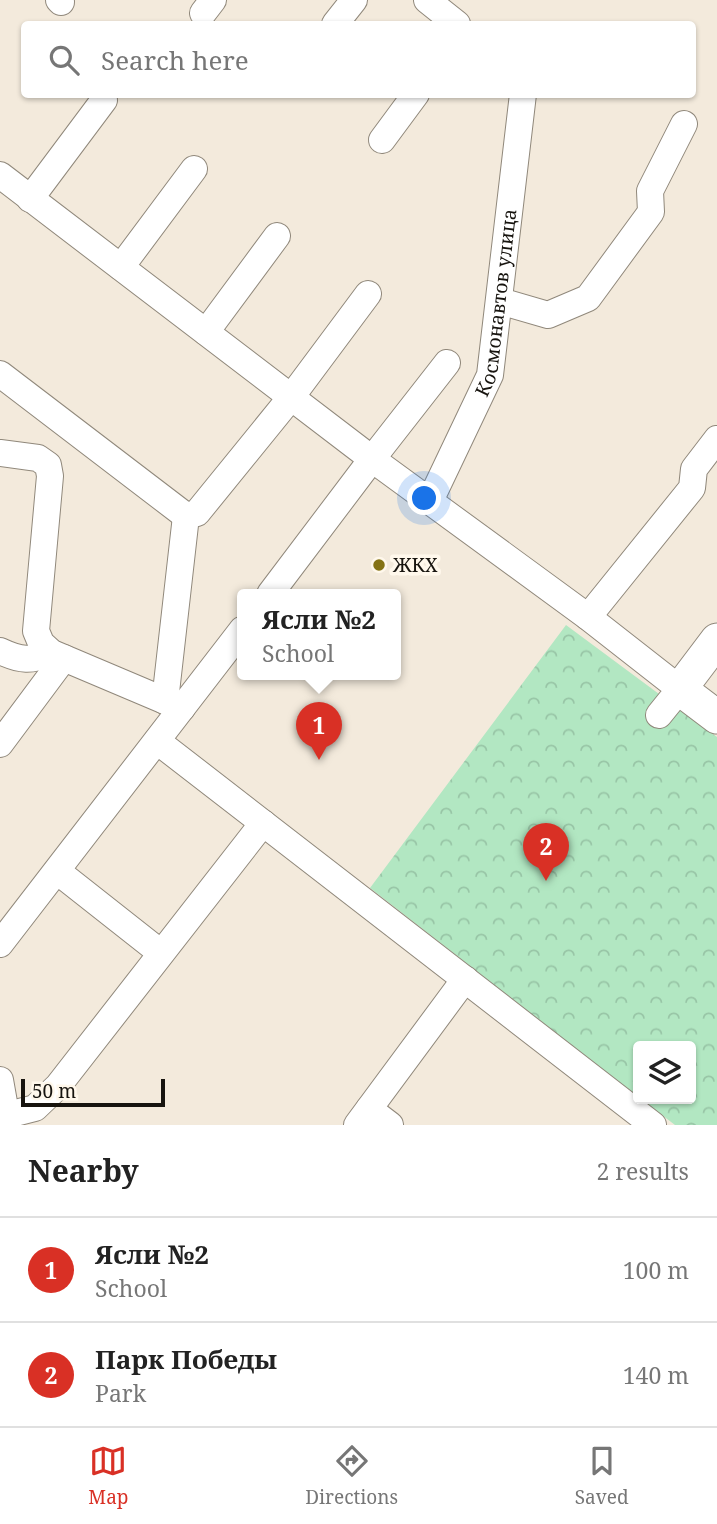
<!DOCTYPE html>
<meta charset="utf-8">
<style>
:root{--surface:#fff;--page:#f2f2f2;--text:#222;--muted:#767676;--line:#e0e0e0;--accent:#d93025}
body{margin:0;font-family:"Noto Serif",serif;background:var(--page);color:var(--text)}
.controls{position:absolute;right:21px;bottom:21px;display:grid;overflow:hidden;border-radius:7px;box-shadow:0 2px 5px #0004}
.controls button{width:63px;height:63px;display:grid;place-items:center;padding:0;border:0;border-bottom:2px solid var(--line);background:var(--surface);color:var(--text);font:35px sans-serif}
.scale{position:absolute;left:21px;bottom:18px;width:144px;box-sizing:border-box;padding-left:7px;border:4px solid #17140f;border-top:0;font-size:19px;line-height:24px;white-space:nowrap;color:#17140f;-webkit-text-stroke:5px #fff8ec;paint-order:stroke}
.you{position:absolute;left:425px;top:499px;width:24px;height:24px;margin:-18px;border:5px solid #fff;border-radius:50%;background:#1a73e8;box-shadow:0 0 0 10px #1a73e833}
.badge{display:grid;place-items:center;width:46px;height:46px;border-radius:50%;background:var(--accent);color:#fff;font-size:23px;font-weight:700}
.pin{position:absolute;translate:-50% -58px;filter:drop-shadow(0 2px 4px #0008)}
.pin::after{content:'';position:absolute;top:37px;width:24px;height:21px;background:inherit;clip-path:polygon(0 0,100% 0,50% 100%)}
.popup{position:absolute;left:237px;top:589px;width:164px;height:91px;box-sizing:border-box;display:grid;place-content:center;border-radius:7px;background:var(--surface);filter:drop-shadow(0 2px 5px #0005);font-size:23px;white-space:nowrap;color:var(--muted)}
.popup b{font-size:26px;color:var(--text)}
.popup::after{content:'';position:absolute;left:50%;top:100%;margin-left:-14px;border:14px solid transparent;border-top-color:var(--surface)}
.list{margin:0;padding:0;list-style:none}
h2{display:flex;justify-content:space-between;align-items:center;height:91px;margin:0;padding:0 28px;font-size:30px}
h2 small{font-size:23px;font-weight:400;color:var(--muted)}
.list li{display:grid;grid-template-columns:46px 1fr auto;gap:21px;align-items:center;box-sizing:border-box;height:105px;padding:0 28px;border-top:2px solid var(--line)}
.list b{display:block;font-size:26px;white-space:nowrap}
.list p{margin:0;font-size:23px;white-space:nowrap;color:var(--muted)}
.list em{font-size:23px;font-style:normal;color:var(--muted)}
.icon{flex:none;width:38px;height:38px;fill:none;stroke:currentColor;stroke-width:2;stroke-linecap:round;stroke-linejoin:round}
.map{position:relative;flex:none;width:717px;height:1125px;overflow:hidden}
.search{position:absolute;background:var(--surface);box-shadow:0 2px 5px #0004;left:21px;right:21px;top:21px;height:77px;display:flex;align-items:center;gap:18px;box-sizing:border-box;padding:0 24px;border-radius:7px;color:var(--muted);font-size:26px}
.sheet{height:301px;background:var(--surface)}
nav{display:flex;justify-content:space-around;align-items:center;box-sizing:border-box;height:98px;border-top:2px solid var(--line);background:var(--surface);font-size:19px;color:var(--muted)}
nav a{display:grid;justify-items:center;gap:4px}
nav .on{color:var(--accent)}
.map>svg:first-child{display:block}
</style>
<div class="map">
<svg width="717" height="1125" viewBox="0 0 717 1125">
<defs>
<pattern id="park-crowns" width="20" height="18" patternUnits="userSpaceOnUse" patternTransform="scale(1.75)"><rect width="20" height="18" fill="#b2e7c2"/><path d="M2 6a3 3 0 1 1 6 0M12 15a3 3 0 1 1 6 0" fill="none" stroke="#98c5a6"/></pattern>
</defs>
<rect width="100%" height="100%" fill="#f3eadc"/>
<polygon fill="url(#park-crowns)" points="566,625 717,737 717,1125 675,1125 641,1099 691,1099 691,1046 638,1046 638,1097 370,888"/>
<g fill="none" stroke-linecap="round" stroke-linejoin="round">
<defs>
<g id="minor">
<polyline points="59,0 61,2"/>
<polyline points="427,0 457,24"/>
<polyline points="203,13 213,0"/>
<polyline points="335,24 354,0"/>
<polyline points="382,140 416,94"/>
<polyline points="0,175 372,459 270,594"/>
<polyline points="30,199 104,100"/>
<polyline points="121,267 194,169"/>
<polyline points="500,301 548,315 588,298 651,212 650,191 684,124"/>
<polyline points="206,332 277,236"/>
<polyline points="447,363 372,459 588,617 680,689 659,715"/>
<polyline points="0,374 186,516 197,513 292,396 368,294"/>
<polyline points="0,453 38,458 48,465 50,476 36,631 41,643 52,653 182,708"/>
<path id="s1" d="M430,501L490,375L523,94"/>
<polyline points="588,617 692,488 694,469 717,439"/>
<path d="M0,651C21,661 31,661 52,653"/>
<polyline points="165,701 186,516"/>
<polyline points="157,741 653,1125"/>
<polyline points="0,744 64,658"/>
<polyline points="57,871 161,953"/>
<polyline points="0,944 242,630"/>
<polyline points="0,1080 8,1125"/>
<polyline points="369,1109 390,1125"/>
<polyline points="7,1115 35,1108 58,1086 263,823"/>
<polyline points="357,1125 465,979"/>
</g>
<polyline id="major" points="717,640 680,689 717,717"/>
</defs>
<use href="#minor" stroke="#90887b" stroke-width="28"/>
<use href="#major" stroke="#90887b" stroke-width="35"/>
<use href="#minor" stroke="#fff" stroke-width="26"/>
<use href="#major" stroke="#fff" stroke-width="33"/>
</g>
<circle fill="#847213" stroke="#fff8ec" stroke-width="2.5" cx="379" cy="565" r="7"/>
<g text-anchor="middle" stroke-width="7" stroke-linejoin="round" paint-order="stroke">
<g font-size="19" fill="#17140f" stroke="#fff8ec">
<text dy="7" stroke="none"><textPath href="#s1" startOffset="212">Космонавтов улица</textPath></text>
</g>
<g font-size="19" fill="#17140f" stroke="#fff8ec" text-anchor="start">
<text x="393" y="572">ЖКХ</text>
</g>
</g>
</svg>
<div class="controls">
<button><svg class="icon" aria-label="layers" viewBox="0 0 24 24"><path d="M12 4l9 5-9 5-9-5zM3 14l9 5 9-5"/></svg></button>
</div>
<div class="scale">50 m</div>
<div class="you"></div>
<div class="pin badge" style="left:319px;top:760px">1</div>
<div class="popup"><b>Ясли №2</b>School</div>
<div class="pin badge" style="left:546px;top:881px">2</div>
<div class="search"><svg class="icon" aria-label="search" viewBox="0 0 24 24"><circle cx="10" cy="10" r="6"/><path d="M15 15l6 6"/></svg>Search here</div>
</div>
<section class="sheet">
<h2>Nearby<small>2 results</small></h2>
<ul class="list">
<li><span class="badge">1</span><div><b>Ясли №2</b><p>School</p></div><em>100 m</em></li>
<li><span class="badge">2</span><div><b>Парк Победы</b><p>Park</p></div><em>140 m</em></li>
</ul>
</section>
<nav>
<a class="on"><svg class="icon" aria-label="map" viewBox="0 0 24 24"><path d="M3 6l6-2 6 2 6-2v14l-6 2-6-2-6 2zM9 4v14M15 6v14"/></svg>Map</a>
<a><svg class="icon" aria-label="directions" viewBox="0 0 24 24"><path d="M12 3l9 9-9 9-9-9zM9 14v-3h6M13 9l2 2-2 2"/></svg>Directions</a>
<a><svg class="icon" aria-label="saved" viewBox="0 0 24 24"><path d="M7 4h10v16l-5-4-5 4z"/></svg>Saved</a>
</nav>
